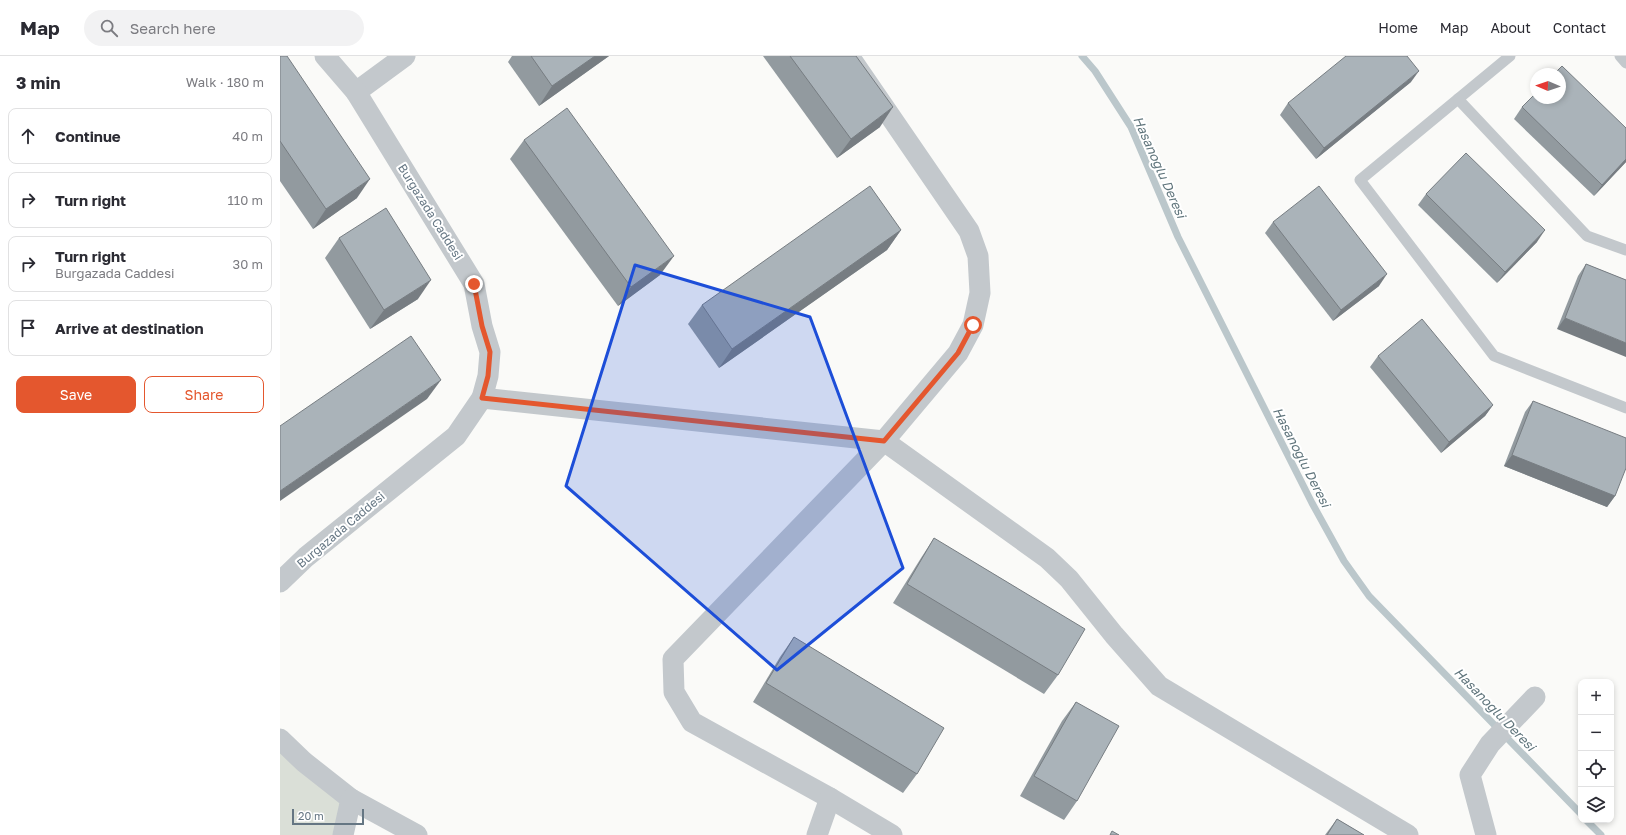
<!DOCTYPE html>
<meta charset="utf-8">
<style>
:root{--surface:#fff;--page:#f2f2f3;--text:#2b2b33;--muted:#7c7c81;--line:#e1e1e2;--accent:#e4572e}
body{margin:0;font-family:"Golos Text",sans-serif;background:var(--page);color:var(--text)}
.controls{position:absolute;right:12px;bottom:12px;display:grid;overflow:hidden;border-radius:8px;box-shadow:0 2px 6px #0003}
.controls button{width:36px;height:36px;display:grid;place-items:center;padding:0;border:0;border-bottom:1px solid var(--line);background:var(--surface);color:var(--text);font:20px sans-serif}
.compass{position:absolute;left:1250px;top:12px;width:36px;height:36px;border-radius:50%;background:var(--surface);box-shadow:0 2px 6px #0003;rotate:272deg}
.scale{position:absolute;left:12px;bottom:10px;width:72px;box-sizing:border-box;padding-left:4px;border:2px solid #657683;border-top:0;font-size:11px;line-height:14px;white-space:nowrap;color:#657683;-webkit-text-stroke:3px #fff;paint-order:stroke}
.stop{position:absolute;width:12px;height:12px;margin:-9px;border:3px solid #e4572e;border-radius:50%;background:#fff}
.stop.end{background:#e4572e;border-color:#fff;box-shadow:0 1px 4px #0008}
.list{margin:0;padding:0;list-style:none}
h2{display:flex;justify-content:space-between;align-items:center;height:52px;margin:0;padding:0 16px;font-size:17px}
h2 small{font-size:13px;font-weight:400;color:var(--muted)}
.list li{display:grid;grid-template-columns:26px 1fr auto;gap:12px;align-items:center;box-sizing:border-box;height:56px;margin:0 8px 8px;padding:0 8px;border:1px solid var(--line);border-radius:8px}
.list b{display:block;font-size:15px;white-space:nowrap}
.list p{margin:0;font-size:13px;white-space:nowrap;color:var(--muted)}
.list em{font-size:13px;font-style:normal;color:var(--muted)}
.actions{display:flex;gap:8px;padding:12px 16px}
.actions a{flex:1;padding:9px 0;border:1px solid var(--accent);border-radius:8px;text-align:center;font-size:14px;color:var(--accent)}
.actions .main{background:var(--accent);color:#fff}
.icon{flex:none;width:22px;height:22px;fill:none;stroke:currentColor;stroke-width:2;stroke-linecap:round;stroke-linejoin:round}
.map{position:relative;flex:none;width:1346px;height:779px;overflow:hidden}
header{display:flex;align-items:center;gap:24px;box-sizing:border-box;height:56px;padding:0 20px;background:var(--surface);border-bottom:1px solid var(--line)}
header strong{font-size:19px}
nav{display:flex;gap:22px;margin-inline-start:auto;font-size:14px}
.search{width:280px;height:36px;background:var(--page);display:flex;align-items:center;gap:10px;box-sizing:border-box;padding:0 14px;border-radius:22px;color:var(--muted);font-size:15px}
main{display:flex}
aside{flex:1;background:var(--surface)}
.map>svg:first-child{display:block}
</style>
<header>
<strong>Map</strong>
<div class="search"><svg class="icon" aria-label="search" viewBox="0 0 24 24"><circle cx="10" cy="10" r="6"/><path d="M15 15l6 6"/></svg>Search here</div>
<nav><a>Home</a><a>Map</a><a>About</a><a>Contact</a></nav>
</header>
<main>
<aside>
<h2>3 min<small>Walk · 180 m</small></h2>
<ul class="list">
<li><svg class="icon" aria-label="ahead" viewBox="0 0 24 24"><path d="M12 20V5M6 11l6-6 6 6"/></svg><div><b>Continue</b></div><em>40 m</em></li>
<li><svg class="icon" aria-label="right" viewBox="0 0 24 24"><path d="M7 20v-9h11M14 6l5 5-5 5"/></svg><div><b>Turn right</b></div><em>110 m</em></li>
<li><svg class="icon" aria-label="right" viewBox="0 0 24 24"><path d="M7 20v-9h11M14 6l5 5-5 5"/></svg><div><b>Turn right</b><p>Burgazada Caddesi</p></div><em>30 m</em></li>
<li><svg class="icon" aria-label="arrive" viewBox="0 0 24 24"><path d="M6 21V4h12l-3 4 3 4H6"/></svg><div><b>Arrive at destination</b></div></li>
</ul>
<div class="actions"><a class="main">Save</a><a>Share</a></div>
</aside>
<div class="map">
<svg width="1346" height="779" viewBox="0 0 1346 779">
<rect width="100%" height="100%" fill="#fafaf8"/>
<polygon fill="#dadfd7" points="0,683 71,743 63,779 0,779"/>
<g fill="none" stroke-linecap="round" stroke-linejoin="round">
<g stroke="#bbc7cb" stroke-width="7">
<polyline points="802,0 815,15 851,71 898,181 1032,447 1064,505 1089,540 1301,758"/>
<polyline points="1306,764 1321,779"/>
</g>
<g stroke="#c3c8cc" stroke-width="11">
<polyline points="1230,0 1080,124 1214,300 1346,352"/>
<polyline points="1340,0 1346,7"/>
<polyline points="1178,43 1307,180 1346,194"/>
</g>
<g stroke="#c3c8cc" stroke-width="21">
<polyline points="569,0 689,175 698,200 700,237 693,269 678,297 604,385 393,603 394,636 412,666 550,742 612,779"/>
<polyline points="76,36 125,0"/>
<polyline points="202,342 604,385 767,502 789,523 834,579 879,630 1128,779"/>
<polyline points="0,526 26,501 176,380 202,342 208,320 210,296 202,270 194,228 76,36 45,0"/>
<polyline points="0,683 24,706 71,743 137,779"/>
<polyline points="63,779 71,743"/>
<polyline points="537,779 550,742"/>
<polyline points="1206,779 1190,719 1210,688 1255,641"/>
</g>
</g>
<g fill="#929a9f">
<polygon points="0,0 77,142 33,173 0,125"/>
<polygon points="232,0 329,0 259,50 228,6"/>
<polygon points="483,0 576,0 600,71 557,102"/>
<polygon points="1131,26 1036,103 1000,59 1008,47"/>
<polygon points="1242,51 1346,106 1314,140 1234,63"/>
<polygon points="244,84 380,219 338,250 230,103"/>
<polygon points="1146,138 1257,186 1217,227 1138,149"/>
<polygon points="993,166 1099,230 1053,265 985,177"/>
<polygon points="621,174 607,194 439,312 408,268 422,249"/>
<polygon points="59,182 138,243 90,273 45,202"/>
<polygon points="1306,208 1346,224 1277,273 1298,220"/>
<polygon points="1098,300 1213,349 1205,360 1161,397 1090,311"/>
<polygon points="1253,345 1335,440 1327,451 1224,410 1245,356"/>
<polygon points="654,482 778,619 764,638 613,547 641,502"/>
<polygon points="514,581 637,718 623,737 473,646 500,601"/>
<polygon points="796,646 797,745 784,764 740,740 782,665"/>
<polygon points="1057,763 1084,779 1045,779"/>
</g>
<g fill="#777d82">
<polygon points="315,0 329,0 259,50 272,30"/>
<polygon points="1139,15 1131,26 1036,103 1044,92"/>
<polygon points="613,51 600,71 557,102 571,83"/>
<polygon points="1346,103 1346,106 1314,140 1322,129"/>
<polygon points="90,123 77,142 33,173 46,153"/>
<polygon points="621,174 607,194 439,312 452,293"/>
<polygon points="1265,174 1257,186 1217,227 1225,216"/>
<polygon points="394,200 380,219 338,250 351,231"/>
<polygon points="1107,218 1099,230 1053,265 1061,254"/>
<polygon points="151,224 138,243 90,273 104,254"/>
<polygon points="1285,262 1346,287 1346,301 1277,273"/>
<polygon points="161,324 147,343 0,445 0,435"/>
<polygon points="1213,349 1205,360 1161,397 1169,386"/>
<polygon points="1232,399 1335,440 1327,451 1224,410"/>
</g>
<g fill="#aab3b9" stroke="#777d82">
<polygon points="0,0 7,0 90,123 46,153 0,85"/>
<polygon points="251,0 315,0 272,30"/>
<polygon points="510,0 576,0 613,51 571,83"/>
<polygon points="1066,0 1127,0 1139,15 1044,92 1008,47"/>
<polygon points="1282,10 1346,72 1346,103 1322,129 1242,51 1256,37 1256,42 1280,42 1280,18 1274,18"/>
<polygon points="287,52 394,200 351,231 244,84"/>
<polygon points="1186,97 1265,174 1225,216 1146,138"/>
<polygon points="590,130 621,174 452,293 422,249"/>
<polygon points="1039,130 1107,218 1061,254 993,166"/>
<polygon points="106,152 151,224 104,254 59,182"/>
<polygon points="1306,208 1346,224 1346,287 1285,262"/>
<polygon points="1142,263 1213,349 1169,386 1098,300"/>
<polygon points="131,280 161,324 0,435 0,370"/>
<polygon points="1253,345 1346,382 1346,412 1335,440 1232,399"/>
<polygon points="654,482 805,573 778,619 627,528"/>
<polygon points="514,581 664,672 637,718 486,627"/>
<polygon points="796,646 839,670 797,745 754,720"/>
<polygon points="1057,763 1084,779 1047,779"/>
<polygon points="832,775 839,779 830,779"/>
</g>
<g fill="none" stroke-linecap="round" stroke-linejoin="round">
<polyline stroke="#e4572e" stroke-width="5" points="194,228 202,270 210,296 208,320 202,342 604,385 678,297 693,269"/>
</g>
<path fill="#1d4ed8" fill-opacity="0.2" stroke="#1d4ed8" stroke-width="3" stroke-linejoin="round" d="M355,209L530,261L623,512L497,614L286,430Z"/>
<g text-anchor="middle" stroke-width="4" stroke-linejoin="round" paint-order="stroke">
<g font-size="12" fill="#657683" stroke="#fff">
<text transform="translate(150 156) rotate(58)" y="4">Burgazada Caddesi</text>
<text transform="translate(61 474) rotate(-40)" y="4">Burgazada Caddesi</text>
</g>
<g font-size="13" font-style="italic" fill="#60757c" stroke="#fff">
<text transform="translate(880 111) rotate(66)" y="5">Hasanoğlu Deresi</text>
<text transform="translate(1022 401) rotate(63)" y="5">Hasanoğlu Deresi</text>
<text transform="translate(1215 653) rotate(46)" y="5">Hasanoğlu Deresi</text>
</g>
</g>
</svg>
<div class="controls">
<button>+</button>
<button>−</button>
<button><svg class="icon" aria-label="locate" viewBox="0 0 24 24"><circle cx="12" cy="12" r="6"/><path d="M12 2v4M12 18v4M2 12h4M18 12h4"/></svg></button>
<button><svg class="icon" aria-label="layers" viewBox="0 0 24 24"><path d="M12 4l9 5-9 5-9-5zM3 14l9 5 9-5"/></svg></button>
</div>
<svg class="compass" viewBox="-18 -18 36 36"><path d="M0-13l5 13h-10z" fill="#e53935"/><path d="M0 13l5-13h-10z" fill="#7c7c81"/></svg>
<div class="scale">20 m</div>
<div class="stop" style="left:693px;top:269px"></div>
<div class="stop end" style="left:194px;top:228px"></div>
</div>
</main>
